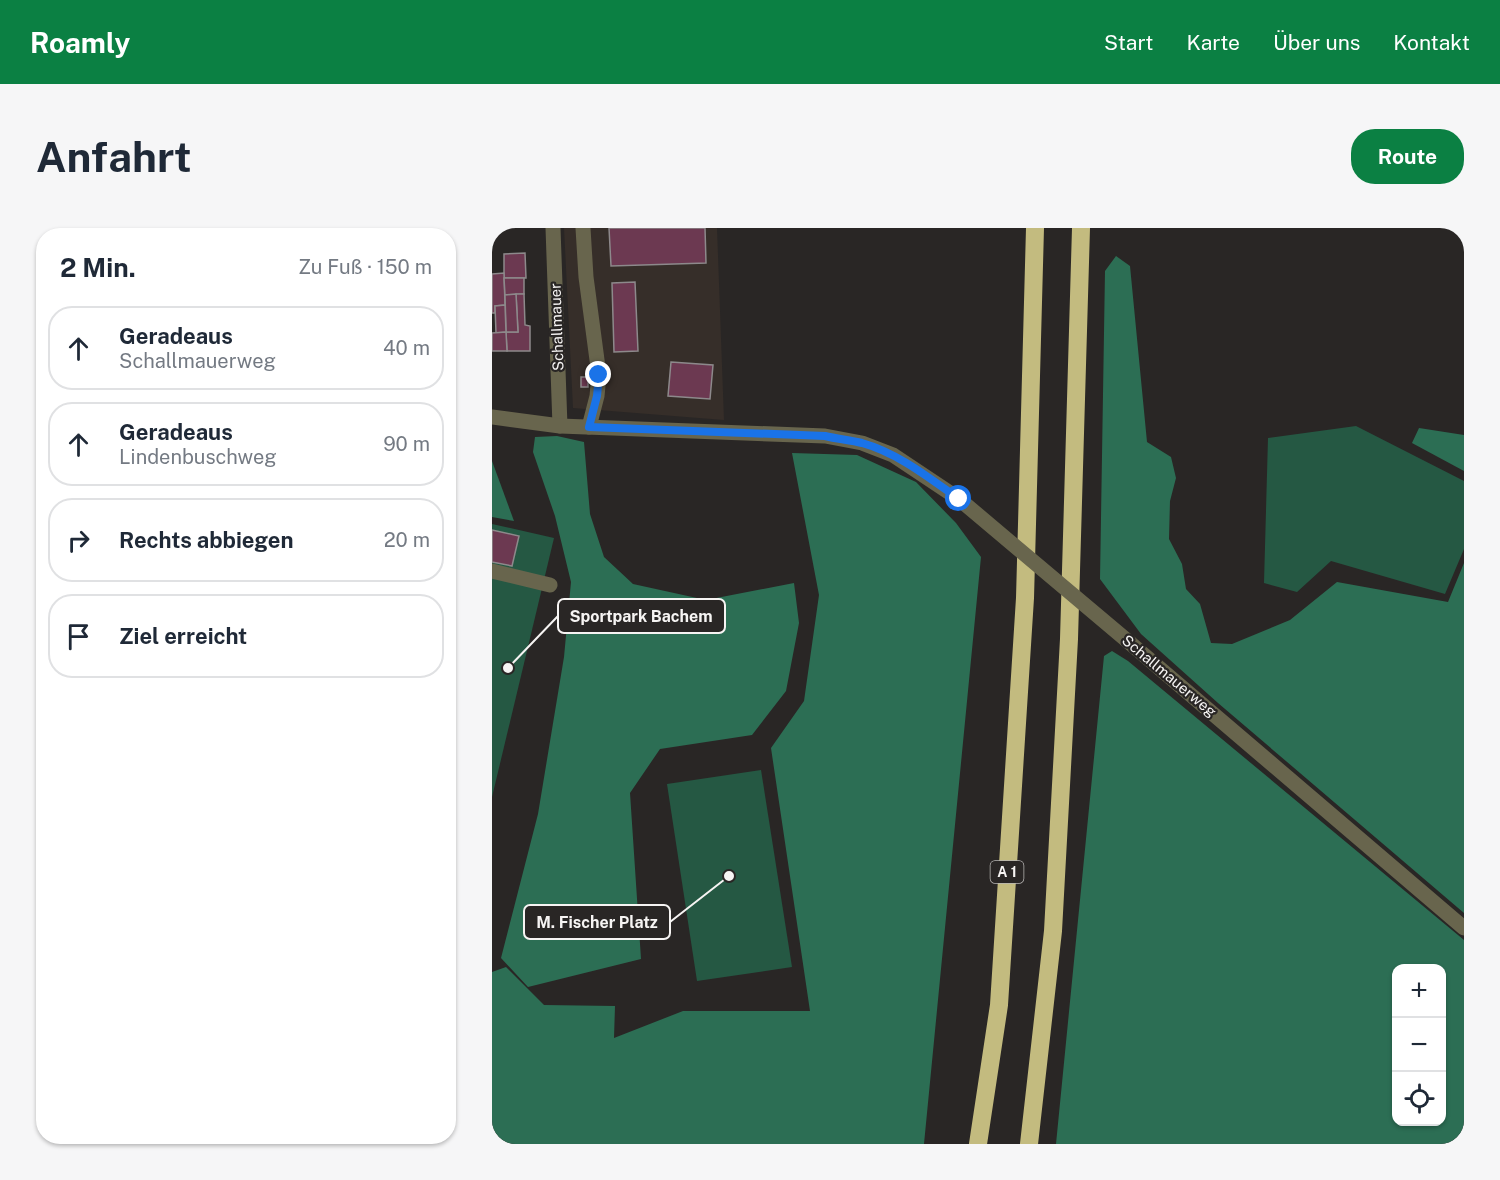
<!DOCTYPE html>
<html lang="de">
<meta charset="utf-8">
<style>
:root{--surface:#fff;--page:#f6f6f7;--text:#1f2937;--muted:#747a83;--line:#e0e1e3;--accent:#0b8043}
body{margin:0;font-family:"Public Sans",sans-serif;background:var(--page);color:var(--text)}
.controls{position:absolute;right:18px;bottom:18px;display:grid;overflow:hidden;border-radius:12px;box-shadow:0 2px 4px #0004}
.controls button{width:54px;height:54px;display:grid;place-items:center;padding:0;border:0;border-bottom:2px solid var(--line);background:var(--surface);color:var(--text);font:30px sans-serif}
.stop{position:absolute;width:18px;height:18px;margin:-14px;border:4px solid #1a73e8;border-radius:50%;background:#fff}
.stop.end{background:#1a73e8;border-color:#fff;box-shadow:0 2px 6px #0008}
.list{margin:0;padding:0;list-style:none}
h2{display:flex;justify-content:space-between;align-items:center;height:78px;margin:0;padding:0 24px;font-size:26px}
h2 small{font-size:20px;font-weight:400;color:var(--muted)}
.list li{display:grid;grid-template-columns:39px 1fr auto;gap:18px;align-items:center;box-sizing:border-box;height:84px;margin:0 12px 12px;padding:0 12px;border:2px solid var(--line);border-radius:24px}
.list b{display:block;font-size:22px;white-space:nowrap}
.list p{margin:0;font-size:20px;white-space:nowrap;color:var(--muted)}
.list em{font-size:20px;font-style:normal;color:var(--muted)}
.icon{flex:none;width:33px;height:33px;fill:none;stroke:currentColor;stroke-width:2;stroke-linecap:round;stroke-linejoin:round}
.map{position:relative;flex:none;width:972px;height:916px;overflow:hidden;border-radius:24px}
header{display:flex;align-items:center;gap:36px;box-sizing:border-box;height:84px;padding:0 30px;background:var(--accent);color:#fff}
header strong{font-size:28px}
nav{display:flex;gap:33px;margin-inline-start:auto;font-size:21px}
.intro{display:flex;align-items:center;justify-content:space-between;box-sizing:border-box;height:144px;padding:0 36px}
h1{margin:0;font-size:42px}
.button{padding:15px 27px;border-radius:24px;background:var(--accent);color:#fff;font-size:21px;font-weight:700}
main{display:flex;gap:36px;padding:0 36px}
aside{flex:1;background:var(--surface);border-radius:24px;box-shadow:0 2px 4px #0004}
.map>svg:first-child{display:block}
</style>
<header>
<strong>Roamly</strong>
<nav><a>Start</a><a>Karte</a><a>Über uns</a><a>Kontakt</a></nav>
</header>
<div class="intro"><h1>Anfahrt</h1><a class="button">Route</a></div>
<main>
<aside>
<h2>2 Min.<small>Zu Fuß · 150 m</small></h2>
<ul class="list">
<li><svg class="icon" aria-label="ahead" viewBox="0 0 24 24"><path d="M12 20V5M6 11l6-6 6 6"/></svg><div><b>Geradeaus</b><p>Schallmauerweg</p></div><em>40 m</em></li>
<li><svg class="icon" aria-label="ahead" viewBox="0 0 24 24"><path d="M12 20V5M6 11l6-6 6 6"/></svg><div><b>Geradeaus</b><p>Lindenbuschweg</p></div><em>90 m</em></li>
<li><svg class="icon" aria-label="right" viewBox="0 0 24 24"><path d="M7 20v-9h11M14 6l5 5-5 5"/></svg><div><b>Rechts abbiegen</b></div><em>20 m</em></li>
<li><svg class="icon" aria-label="arrive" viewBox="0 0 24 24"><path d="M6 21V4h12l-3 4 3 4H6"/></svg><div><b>Ziel erreicht</b></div></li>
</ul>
</aside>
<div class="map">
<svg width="972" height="916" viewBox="0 0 972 916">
<rect width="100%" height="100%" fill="#292625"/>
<polygon fill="#362e29" points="72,0 225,0 232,192 81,180"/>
<g fill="#255843">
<polygon points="864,198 972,253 972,321 953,366 839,333 805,364 772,355 776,210"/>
<polygon points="0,296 62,310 0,569"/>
<polygon points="269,542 300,739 205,753 175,556"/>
</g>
<g fill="#2c6e54" fill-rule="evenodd">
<polygon points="624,28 638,38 655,214 679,229 684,250 678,273 677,311 690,336 694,361 708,376 719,415 740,416 798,392 845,354 956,374 972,335 972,685 726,475 649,406 608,351 613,43"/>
<polygon points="927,200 972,207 972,243 920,215"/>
<polygon points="65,208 92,214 98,286 112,329 141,356 214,372 302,355 307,395 294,463 260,507 168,521 138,565 149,731 36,759 9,730 46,586 72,429 79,354 63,288 41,224 43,209"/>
<polygon points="300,225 365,227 424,254 464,295 489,329 432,916 0,916 0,744 14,739 52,777 123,778 122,810 191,783 318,783 279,520 312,473 327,367"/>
<polygon points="0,233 22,293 0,289"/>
<path d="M620,423L636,433L972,712V916H564L612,428ZM904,740H950V894H904Z"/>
</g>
<g fill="#6c3951" stroke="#8d898b" stroke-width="1.5">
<polygon points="117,0 213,0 214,35 119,38"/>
<polygon points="33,25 34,50 12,50 12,26"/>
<polygon points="12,45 13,77 3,78 3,85 0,85 0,46"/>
<polygon points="12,50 32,50 32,66 13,67"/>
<polygon points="143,54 146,123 122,124 120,55"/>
<polygon points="24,66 32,66 33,97 38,98 38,123 15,123 14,104 26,104"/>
<polygon points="24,66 26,104 14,104 13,67"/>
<polygon points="13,77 14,104 4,105 3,78"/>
<polygon points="14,104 15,123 0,123 0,105"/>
<polygon points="179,134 221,137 218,171 176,168"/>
<rect x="89" y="149" width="7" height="10"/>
<polygon points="0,302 27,308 20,338 0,334"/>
</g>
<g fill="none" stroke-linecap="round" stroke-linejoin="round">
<g stroke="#68654d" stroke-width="15">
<polyline points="61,0 68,198"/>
<polyline points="91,0 94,49 107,147 105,168 97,199"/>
<polyline points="0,189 68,198 333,208 370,215 401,227 467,271"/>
<polyline points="0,343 58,357"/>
<polyline points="638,415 972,700"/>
</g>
<g stroke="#c3bb7f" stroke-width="18">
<polyline points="486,916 507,777 533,370 543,0"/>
<polyline points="537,916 561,703 577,411 589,0"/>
</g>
<polyline stroke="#68654d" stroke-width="15" points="467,271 638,415"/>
</g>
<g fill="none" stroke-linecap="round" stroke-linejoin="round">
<path stroke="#1a73e8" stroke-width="8" d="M107,147L105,168L97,199L333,208C345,211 358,212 370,215C406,225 437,250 467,271"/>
</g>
<g text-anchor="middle" stroke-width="4.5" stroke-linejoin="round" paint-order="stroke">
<rect fill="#292625" stroke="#b8b6b5" stroke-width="1.5" x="498.5" y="633" width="33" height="22" rx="4.5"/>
<g font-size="14" font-weight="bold" fill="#f6f4f3">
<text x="515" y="649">A 1</text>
</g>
<g font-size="15" fill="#f6f4f3" stroke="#292625">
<text transform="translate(65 99) rotate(-92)" y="5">Schallmauer</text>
<text transform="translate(677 448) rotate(40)" y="5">Schallmauerweg</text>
</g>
</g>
<path fill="none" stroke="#f6f4f3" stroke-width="2" d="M16 440L66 388M237 648L178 694"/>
<g fill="#f6f4f3" stroke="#292625" stroke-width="2">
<circle cx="16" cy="440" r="6"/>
<circle cx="237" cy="648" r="6"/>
</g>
<g fill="#292625" stroke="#f6f4f3" stroke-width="2">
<rect x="66" y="371" width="167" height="34" rx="6"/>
<rect x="32" y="677" width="146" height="34" rx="6"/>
</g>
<g font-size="16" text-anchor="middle" font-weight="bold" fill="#f6f4f3">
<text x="149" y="394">Sportpark Bachem</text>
<text x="105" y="700">M. Fischer Platz</text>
</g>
</svg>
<div class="controls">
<button>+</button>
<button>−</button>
<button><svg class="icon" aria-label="locate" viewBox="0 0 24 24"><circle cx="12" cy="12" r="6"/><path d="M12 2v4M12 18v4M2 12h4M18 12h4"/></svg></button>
</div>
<div class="stop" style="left:467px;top:271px"></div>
<div class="stop end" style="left:107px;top:147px"></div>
</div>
</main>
